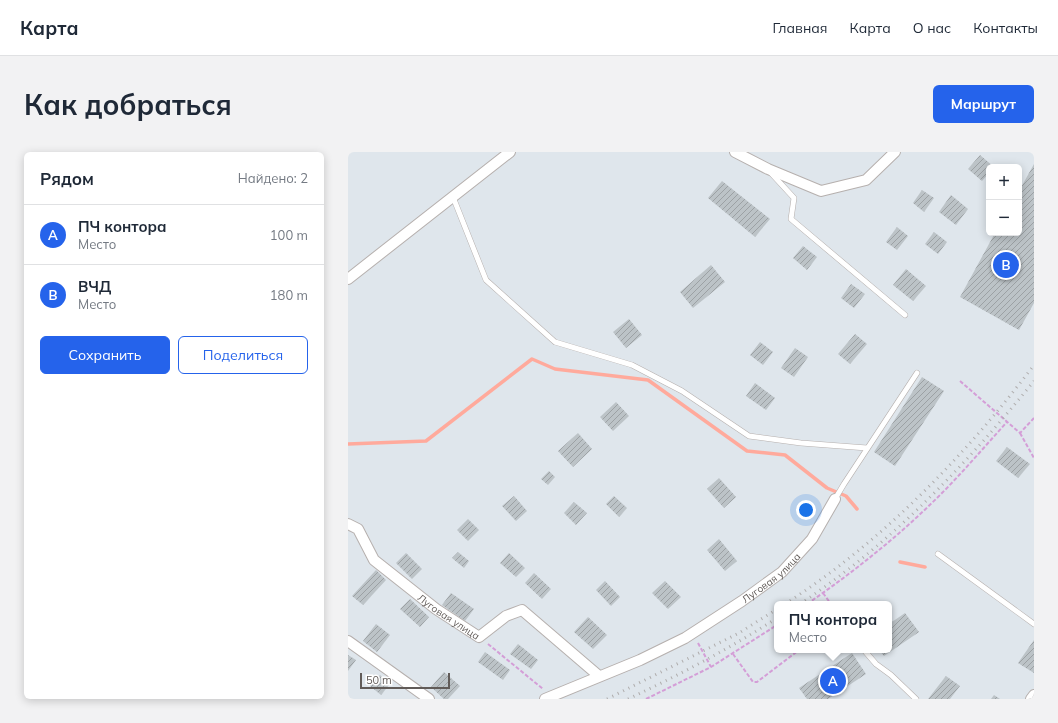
<!DOCTYPE html>
<html lang="ru">
<meta charset="utf-8">
<style>
:root{--surface:#fff;--page:#f2f2f3;--text:#1f2937;--muted:#747a83;--line:#e0e1e3;--accent:#2563eb}
body{margin:0;font-family:Mulish,sans-serif;background:var(--page);color:var(--text)}
.controls{position:absolute;right:12px;top:12px;display:grid;overflow:hidden;border-radius:6px;box-shadow:0 2px 10px #0003}
.controls button{width:36px;height:36px;display:grid;place-items:center;padding:0;border:0;border-bottom:1px solid var(--line);background:var(--surface);color:var(--text);font:20px sans-serif}
.scale{position:absolute;left:12px;bottom:10px;width:90px;box-sizing:border-box;padding-left:4px;border:2px solid #615b58;border-top:0;font-size:11px;line-height:14px;white-space:nowrap;color:#615b58;-webkit-text-stroke:3px #fff;paint-order:stroke}
.you{position:absolute;left:458px;top:358px;width:14px;height:14px;margin:-10px;border:3px solid #fff;border-radius:50%;background:#1a73e8;box-shadow:0 0 0 6px #1a73e833}
.badge{display:grid;place-items:center;width:26px;height:26px;border-radius:50%;background:var(--accent);color:#fff;font-size:13px;font-weight:700}
.pin{position:absolute;translate:-50% -50%;border:2px solid #fff;box-shadow:0 1px 4px #0006}
.popup{position:absolute;left:426px;top:449px;width:118px;height:52px;box-sizing:border-box;display:grid;place-content:center;border-radius:6px;background:var(--surface);filter:drop-shadow(0 1px 3px #0005);font-size:13px;white-space:nowrap;color:var(--muted)}
.popup b{font-size:15px;color:var(--text)}
.popup::after{content:'';position:absolute;left:50%;top:100%;margin-left:-8px;border:8px solid transparent;border-top-color:var(--surface)}
.list{margin:0;padding:0;list-style:none}
h2{display:flex;justify-content:space-between;align-items:center;height:52px;margin:0;padding:0 16px;font-size:17px}
h2 small{font-size:13px;font-weight:400;color:var(--muted)}
.list li{display:grid;grid-template-columns:26px 1fr auto;gap:12px;align-items:center;box-sizing:border-box;height:60px;padding:0 16px;border-top:1px solid var(--line)}
.list b{display:block;font-size:15px;white-space:nowrap}
.list p{margin:0;font-size:13px;white-space:nowrap;color:var(--muted)}
.list em{font-size:13px;font-style:normal;color:var(--muted)}
.actions{display:flex;gap:8px;padding:12px 16px}
.actions a{flex:1;padding:9px 0;border:1px solid var(--accent);border-radius:6px;text-align:center;font-size:14px;color:var(--accent)}
.actions .main{background:var(--accent);color:#fff}
.map{position:relative;flex:none;width:686px;height:547px;overflow:hidden;border-radius:6px}
header{display:flex;align-items:center;gap:24px;box-sizing:border-box;height:56px;padding:0 20px;background:var(--surface);border-bottom:1px solid var(--line)}
header strong{font-size:19px}
nav{display:flex;gap:22px;margin-inline-start:auto;font-size:14px}
.intro{display:flex;align-items:center;justify-content:space-between;box-sizing:border-box;height:96px;padding:0 24px}
h1{margin:0;font-size:28px}
.button{padding:10px 18px;border-radius:6px;background:var(--accent);color:#fff;font-size:14px;font-weight:700}
main{display:flex;gap:24px;padding:0 24px}
aside{flex:1;background:var(--surface);border-radius:6px;box-shadow:0 2px 10px #0003}
.map>svg:first-child{display:block}
</style>
<header>
<strong>Карта</strong>
<nav><a>Главная</a><a>Карта</a><a>О нас</a><a>Контакты</a></nav>
</header>
<div class="intro"><h1>Как добраться</h1><a class="button">Маршрут</a></div>
<main>
<aside>
<h2>Рядом<small>Найдено: 2</small></h2>
<ul class="list">
<li><span class="badge">A</span><div><b>ПЧ контора</b><p>Место</p></div><em>100 m</em></li>
<li><span class="badge">B</span><div><b>ВЧД</b><p>Место</p></div><em>180 m</em></li>
</ul>
<div class="actions"><a class="main">Сохранить</a><a>Поделиться</a></div>
</aside>
<div class="map">
<svg width="686" height="547" viewBox="0 0 686 547">
<defs>
<pattern id="building-hatch" width="6" height="6" patternUnits="userSpaceOnUse"><rect width="6" height="6" fill="#bcc3c7"/><path d="M-1 1l2-2M0 6l6-6M5 7l2-2" fill="none" stroke="#9ca1a4"/></pattern>
</defs>
<rect width="100%" height="100%" fill="#dfe6ec"/>
<g fill="none" stroke-linecap="round" stroke-linejoin="round">
<g stroke="#ffaa9c" stroke-width="3.5">
<polyline points="0,292 78,289 184,207 207,217 300,228 399,299 437,303 479,336 498,344 509,357"/>
<polyline points="552,410 577,415"/>
</g>
</g>
<g fill="url(#building-hatch)">
<polygon points="632,3 646,15 641,15 641,21 634,29 620,17"/>
<polygon points="686,12 686,151 671,178 612,145 647,81 671,81 671,39"/>
<polygon points="374,29 422,67 407,85 360,46"/>
<polygon points="574,38 586,46 576,60 565,51"/>
<polygon points="603,43 620,57 608,73 591,60"/>
<polygon points="549,75 560,84 549,98 538,90"/>
<polygon points="586,80 599,90 590,102 577,92"/>
<polygon points="455,94 469,105 459,118 445,106"/>
<polygon points="363,113 377,130 345,156 332,140"/>
<polygon points="558,117 578,134 565,149 545,133"/>
<polygon points="503,132 517,142 506,156 493,146"/>
<polygon points="281,167 294,183 278,196 265,180"/>
<polygon points="507,182 519,192 502,212 490,202"/>
<polygon points="412,190 425,200 415,213 402,203"/>
<polygon points="447,196 460,205 446,225 433,216"/>
<polygon points="574,225 596,239 547,314 526,300"/>
<polygon points="407,231 427,246 418,258 398,244"/>
<polygon points="268,250 281,264 265,279 252,265"/>
<polygon points="230,281 244,297 225,315 210,299"/>
<polygon points="659,295 682,312 670,326 648,309"/>
<polygon points="201,319 207,325 200,333 193,327"/>
<polygon points="371,326 388,345 376,356 359,337"/>
<polygon points="166,344 179,359 168,369 154,354"/>
<polygon points="266,344 279,356 271,365 258,352"/>
<polygon points="226,350 239,361 228,373 216,361"/>
<polygon points="120,367 131,378 120,389 109,378"/>
<polygon points="371,387 389,409 377,419 359,398"/>
<polygon points="110,400 121,409 116,416 104,406"/>
<polygon points="58,401 74,417 64,427 48,411"/>
<polygon points="161,401 177,416 168,425 152,411"/>
<polygon points="28,418 38,428 15,453 4,444"/>
<polygon points="186,421 203,437 194,447 177,431"/>
<polygon points="257,429 272,445 263,454 248,438"/>
<polygon points="317,429 333,445 320,457 304,441"/>
<polygon points="103,441 126,457 117,469 94,453"/>
<polygon points="62,447 81,465 72,475 52,457"/>
<polygon points="557,461 571,480 536,504 531,498 541,498 541,472"/>
<polygon points="240,465 259,483 245,497 226,480"/>
<polygon points="28,472 42,483 29,500 15,489"/>
<polygon points="686,488 686,521 670,511"/>
<polygon points="170,492 190,508 183,517 162,502"/>
<polygon points="137,500 162,518 155,528 130,510"/>
<polygon points="504,501 518,522 480,547 459,547 451,536"/>
<polygon points="0,503 8,508 0,519"/>
<polygon points="96,520 112,534 100,547 96,547 83,535"/>
<polygon points="32,523 42,532 33,543 22,534"/>
<polygon points="598,524 612,534 602,547 580,547"/>
<polygon points="646,543 652,547 643,547"/>
</g>
<g fill="none" stroke-linecap="round" stroke-linejoin="round">
<defs>
<g id="lane">
<polyline points="423,21 446,46 443,67 557,163"/>
<polyline points="105,45 138,128 207,190 284,213 334,239 401,284 453,291 519,296"/>
<polyline points="487,347 496,332 569,221"/>
<polyline points="590,402 686,472"/>
<polyline points="516,498 528,512 543,523 568,547"/>
</g>
<g id="street">
<polyline points="387,0 420,17 473,39 518,28 547,0"/>
<polyline points="0,127 162,0"/>
<path id="s1" d="M0,372L10,377L26,408L88,457L131,485L158,464L174,458L251,524"/>
<polyline points="0,489 81,547"/>
<path id="s2" d="M197,547L292,508L337,486L394,449L434,420L464,387L487,347"/>
<polyline points="683,547 686,543"/>
</g>
</defs>
<use href="#lane" stroke="#b6b0ae" stroke-width="6"/>
<use href="#street" stroke="#b6b0ae" stroke-width="12"/>
<g stroke="#d49ed7" stroke-width="2" stroke-dasharray="4 2" stroke-linecap="butt">
<polyline points="612,229 672,281 686,266"/>
<polyline points="672,281 686,306"/>
<polyline points="475,441 483,452"/>
<path d="M459,452C507,419 552,383 593,342C616,319 637,294 659,270"/>
<polyline points="350,491 363,515"/>
<polyline points="140,492 195,537"/>
<polyline points="385,502 405,530 409,530 451,498"/>
<polyline points="298,547 363,515 429,473"/>
</g>
<use href="#lane" stroke="#fff" stroke-width="5"/>
<use href="#street" stroke="#fff" stroke-width="10"/>
<g stroke="#afadad" stroke-width="3" stroke-dasharray="1 5" stroke-linecap="butt">
<path d="M437,452C534,390 617,304 686,213"/>
<path d="M452,452C544,391 617,314 686,229"/>
<polyline points="259,547 391,481 429,457"/>
<path d="M280,547C331,523 381,497 429,466"/>
</g>
</g>
<g text-anchor="middle" stroke-width="3" stroke-linejoin="round" paint-order="stroke">
<g font-size="10" fill="#615b58" stroke="#fff">
<text dy="4" stroke="none"><textPath href="#s2" startOffset="258">Луговая улица</textPath></text>
<text dy="4" stroke="none"><textPath href="#s1" startOffset="140">Луговая улица</textPath></text>
</g>
</g>
</svg>
<div class="controls">
<button>+</button>
<button>−</button>
</div>
<div class="scale">50 m</div>
<div class="you"></div>
<div class="pin badge" style="left:485px;top:529px">A</div>
<div class="popup"><b>ПЧ контора</b>Место</div>
<div class="pin badge" style="left:658px;top:113px">B</div>
</div>
</main>
